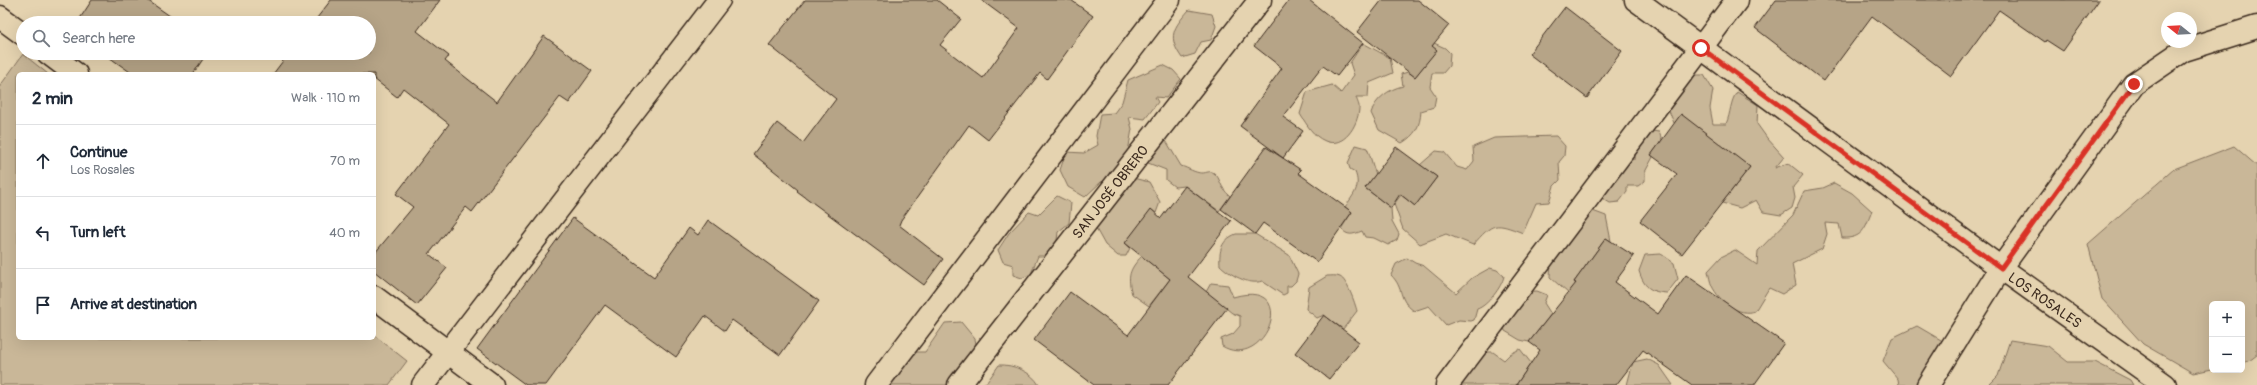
<!DOCTYPE html>
<meta charset="utf-8">
<style>
:root{--surface:#fff;--page:#f2f2f3;--text:#1f2937;--muted:#747a83;--line:#e0e1e3}
body{margin:0;font-family:Pangolin,sans-serif;background:var(--page);color:var(--text)}
.controls{position:absolute;right:12px;bottom:12px;display:grid;overflow:hidden;border-radius:6px;box-shadow:0 4px 16px #0002}
.controls button{width:36px;height:36px;display:grid;place-items:center;padding:0;border:0;border-bottom:1px solid var(--line);background:var(--surface);color:var(--text);font:20px sans-serif}
.compass{position:absolute;left:2161px;top:12px;width:36px;height:36px;border-radius:50%;background:var(--surface);box-shadow:0 4px 16px #0002;rotate:288deg}
.stop{position:absolute;width:12px;height:12px;margin:-9px;border:3px solid #d93025;border-radius:50%;background:#fff}
.stop.end{background:#d93025;border-color:#fff;box-shadow:0 1px 4px #0008}
.list{margin:0;padding:0;list-style:none}
h2{display:flex;justify-content:space-between;align-items:center;height:52px;margin:0;padding:0 16px;font-size:17px}
h2 small{font-size:13px;font-weight:400;color:var(--muted)}
.list li{display:grid;grid-template-columns:26px 1fr auto;gap:12px;align-items:center;box-sizing:border-box;height:72px;padding:0 16px;border-top:1px solid var(--line)}
.list b{display:block;font-size:15px;white-space:nowrap}
.list p{margin:0;font-size:13px;white-space:nowrap;color:var(--muted)}
.list em{font-size:13px;font-style:normal;color:var(--muted)}
.icon{flex:none;width:22px;height:22px;fill:none;stroke:currentColor;stroke-width:2;stroke-linecap:round;stroke-linejoin:round}
.map{position:relative;flex:none;width:2257px;height:385px;overflow:hidden}
.search{position:absolute;background:var(--surface);box-shadow:0 4px 16px #0002;left:16px;top:16px;width:360px;height:44px;display:flex;align-items:center;gap:10px;box-sizing:border-box;padding:0 14px;border-radius:22px;color:var(--muted);font-size:15px}
.panel{position:absolute;background:var(--surface);box-shadow:0 4px 16px #0002;left:16px;top:72px;width:360px;height:268px;border-radius:6px}
.map>svg:first-child{display:block}
</style>
<div class="map">
<svg width="2257" height="385" viewBox="0 0 2257 385">
<rect width="100%" height="100%" fill="#e5d3b0"/>
<filter id="ink" filterUnits="userSpaceOnUse"><feTurbulence type="fractalNoise" baseFrequency=".025" numOctaves="2"/><feDisplacementMap in="SourceGraphic" scale="8" xChannelSelector="R" yChannelSelector="G"/><feConvolveMatrix kernelMatrix="1 2 1 2 8 2 1 2 1" color-interpolation-filters="sRGB"/></filter>
<g filter="url(#ink)">
<g fill="#c9b798" stroke="#82705b">
<path d="M1189,10L1212,14L1216,26L1211,40L1201,42L1195,54L1182,58C1167,37 1173,28 1189,10Z"/>
<path d="M1363,43L1390,58L1393,73L1369,83L1368,97H1356C1357,101 1360,106 1359,109C1358,125 1344,149 1325,141C1313,136 1307,125 1300,114L1307,92L1332,85L1341,93L1354,75L1350,63Z"/>
<path d="M1434,43L1445,48L1450,53L1449,66L1443,73H1432L1430,87L1436,96L1434,107L1421,111C1420,127 1415,135 1402,143L1379,130L1371,113C1375,99 1389,89 1403,86L1401,74L1408,72L1415,77L1436,50L1432,47Z"/>
<polygon points="23,54 48,74 18,74 18,338 374,338 374,335 407,361 389,385 0,385 0,86"/>
<polygon points="1163,65 1173,70 1181,79 1166,98 1155,97 1158,102 1145,119 1129,117 1132,129 1126,163 1115,177 1101,182 1085,197 1068,187 1060,170 1066,152 1084,153 1098,145 1096,136 1100,114 1114,113 1122,102 1128,80"/>
<path d="M1692,75H1704L1713,90L1710,108L1713,124H1726C1731,113 1730,101 1737,92L1758,105L1757,124L1767,138L1784,157L1775,168L1788,163L1803,175L1793,187L1795,198L1792,208L1781,215L1763,212L1756,200L1740,208L1722,203L1750,167L1674,123L1667,106Z"/>
<polygon points="1652,131 1659,132 1662,140 1651,155 1653,157 1645,172 1645,181 1638,186 1627,186 1627,192 1619,202 1610,203 1600,197 1624,160 1635,159 1636,151"/>
<path d="M1556,136L1565,146L1564,156L1559,162L1560,180L1554,186L1549,202L1536,203L1523,233C1495,222 1493,222 1473,245L1446,234L1420,244L1403,229L1394,204L1401,195L1415,206L1437,177L1420,165L1436,151L1444,152L1457,167L1467,170L1474,161L1473,147L1494,138Z"/>
<path d="M1165,139L1181,166C1188,168 1195,173 1202,173C1207,173 1210,170 1214,173C1221,178 1219,187 1230,196L1219,211L1185,186L1175,187L1166,180V170L1143,161Z"/>
<path d="M1356,145L1367,148C1371,157 1372,165 1376,174L1365,188L1391,208L1392,221L1399,234L1397,240L1388,245L1374,238L1365,237L1362,231C1352,235 1348,236 1341,229L1352,212L1345,207C1354,194 1361,187 1355,172L1350,169L1348,163Z"/>
<polygon points="2234,146 2257,166 2257,355 2249,361 2242,363 2242,304 2212,304 2212,369 2193,373 2143,344 2102,299 2088,244 2174,169"/>
<polygon points="1133,178 1149,182 1160,202 1156,213 1152,210 1125,243 1130,248 1126,256 1118,256 1105,245 1095,227"/>
<path d="M1834,183L1852,193L1872,211C1865,228 1863,239 1842,238L1839,224L1825,223L1827,234L1822,249L1792,264L1796,285L1782,294L1769,288L1755,311C1739,317 1719,301 1712,286C1710,282 1709,275 1708,271L1721,257L1735,250L1757,265L1758,251L1793,215L1804,191L1823,188Z"/>
<polygon points="1057,196 1071,203 1069,223 1058,232 1057,240 1050,256 1038,256 1031,274 1022,278 1013,275 1013,265 1003,262 998,250 1009,233 1029,212 1038,215"/>
<polygon points="1590,210 1606,216 1611,241 1606,238 1574,282 1580,290 1569,294 1550,277 1551,257"/>
<path d="M1236,234H1255L1289,255L1298,274L1296,281L1291,286H1287V293L1283,295L1262,281C1249,286 1229,274 1220,265C1219,251 1221,240 1236,234Z"/>
<path d="M1661,254L1674,263L1678,279L1667,293C1650,292 1644,287 1639,271L1645,255Z"/>
<path d="M1142,256L1170,279L1149,306L1132,294C1127,277 1129,269 1142,256Z"/>
<path d="M1407,258L1415,263L1424,266L1456,293L1472,278L1490,268L1497,270L1504,276C1502,287 1487,306 1477,309L1474,320L1471,321L1459,320L1446,325L1429,306L1414,311C1397,299 1405,289 1391,275L1396,264Z"/>
<path d="M1327,276C1331,276 1336,275 1340,277C1347,280 1355,303 1357,311L1343,329L1324,315L1317,318L1306,309L1309,287Z"/>
<path d="M1211,283L1228,285L1233,297C1302,277 1266,373 1222,346L1221,339L1233,334L1240,326V316L1232,313L1206,292Z"/>
<polygon points="1537,291 1547,295 1544,303 1551,314 1529,342 1520,340 1505,331 1503,324 1523,292"/>
<polygon points="961,322 975,339 977,349 963,361 970,372 959,385 880,385 903,352 925,352 945,323"/>
<path d="M1917,326L1953,347C1949,385 1941,385 1899,385L1898,379L1883,361L1892,338Z"/>
<polygon points="2010,340 2048,346 2068,362 2095,362 2130,380 2133,385 1989,385 1998,376"/>
<polygon points="1520,349 1531,363 1516,385 1448,385 1484,352 1493,352 1504,360 1510,354"/>
<polygon points="1647,359 1659,365 1673,385 1627,385 1633,362"/>
<path d="M999,365C1013,364 1032,372 1039,385H980L987,382Z"/>
</g>
<g fill="#b6a487" stroke="#3b2a1e">
<polygon points="92,0 147,0 180,23 77,23"/>
<polygon points="331,0 440,0 417,31 449,56 445,61 497,102 544,36 592,71 569,103 560,97 472,212 466,207 429,254 447,268 417,305 374,271 374,254 413,207 396,194 449,124 403,88 397,97 374,79 374,74 273,74 289,53 369,53 369,23 313,23"/>
<polygon points="805,0 937,0 961,19 940,45 983,78 1019,28 981,0 1071,0 1093,16 1047,79 1040,73 988,140 969,125 901,220 899,225 943,259 924,285 797,191 798,190 753,154 777,123 803,143 836,99 769,45"/>
<polygon points="1289,0 1309,0 1363,43 1337,76 1323,66 1283,117 1303,131 1283,158 1240,126 1282,68 1254,46"/>
<polygon points="1382,0 1418,0 1449,25 1432,46 1437,50 1415,77 1357,32"/>
<polygon points="1776,0 2099,0 2063,51 2046,40 2045,42 1999,10 1951,76 1872,16 1824,81 1755,28"/>
<polygon points="1565,7 1622,51 1587,98 1529,54"/>
<polygon points="103,53 207,53 193,74 133,74"/>
<polygon points="1681,114 1750,167 1682,254 1640,221 1677,174 1651,155"/>
<polygon points="1266,147 1301,170 1298,173 1352,212 1317,262 1263,223 1255,234 1221,209"/>
<polygon points="1396,147 1437,177 1415,206 1400,194 1391,208 1365,188"/>
<polygon points="1185,186 1231,221 1188,277 1227,308 1168,385 1094,385 1034,340 1070,292 1128,335 1170,279 1125,243 1151,209 1161,218"/>
<polygon points="573,218 654,277 689,228 698,235 708,220 819,301 780,355 732,320 725,331 705,316 676,357 605,305 546,385 526,385 477,349"/>
<polygon points="1606,238 1634,256 1615,282 1658,314 1686,275 1784,343 1754,385 1692,385 1643,350 1616,385 1516,385 1540,350 1529,342 1576,283 1574,282"/>
<polygon points="1324,315 1359,342 1329,379 1295,353"/>
</g>
<g fill="none" stroke-linecap="round" stroke-linejoin="round">
<defs>
<g id="minor">
<polyline points="1636,0 2001,268 2165,385"/>
<polyline points="0,17 23,34"/>
<polyline points="48,53 76,74"/>
<polyline points="374,297 492,385"/>
<polyline points="423,385 719,0"/>
<polyline points="876,385 1169,0"/>
<polyline points="959,385 1260,0"/>
<polyline points="1447,385 1737,0"/>
<polyline points="1928,385 2001,268 2134,84 2184,50 2257,27"/>
</g>
</defs>
<use href="#minor" stroke="#3b2a1e" stroke-width="25"/>
<use href="#minor" stroke="#e5d3b0" stroke-width="22"/>
</g>
</g>
<g fill="none" stroke-linecap="round" stroke-linejoin="round" filter="url(#ink)">
<polyline stroke="#d93025" stroke-width="5" points="1701,48 2001,268 2134,84"/>
</g>
<g text-anchor="middle" stroke-width="4" stroke-linejoin="round" paint-order="stroke">
<g font-size="14" fill="#3b2a1e" stroke="#e5d3b0">
<text transform="translate(1110 192) rotate(-52)" y="5">SAN JOSÉ OBRERO</text>
<text transform="translate(2045 300) rotate(35)" y="5">LOS ROSALES</text>
</g>
</g>
</svg>
<div class="controls">
<button>+</button>
<button>−</button>
</div>
<svg class="compass" viewBox="-18 -18 36 36"><path d="M0-13l5 13h-10z" fill="#e53935"/><path d="M0 13l5-13h-10z" fill="#747a83"/></svg>
<div class="stop" style="left:1701px;top:48px"></div>
<div class="stop end" style="left:2134px;top:84px"></div>
<div class="search"><svg class="icon" aria-label="search" viewBox="0 0 24 24"><circle cx="10" cy="10" r="6"/><path d="M15 15l6 6"/></svg>Search here</div>
<section class="panel">
<h2>2 min<small>Walk · 110 m</small></h2>
<ul class="list">
<li><svg class="icon" aria-label="ahead" viewBox="0 0 24 24"><path d="M12 20V5M6 11l6-6 6 6"/></svg><div><b>Continue</b><p>Los Rosales</p></div><em>70 m</em></li>
<li><svg class="icon" aria-label="left" viewBox="0 0 24 24"><path d="M17 20v-9H6M10 6l-5 5 5 5"/></svg><div><b>Turn left</b></div><em>40 m</em></li>
<li><svg class="icon" aria-label="arrive" viewBox="0 0 24 24"><path d="M6 21V4h12l-3 4 3 4H6"/></svg><div><b>Arrive at destination</b></div></li>
</ul>
</section>
</div>
